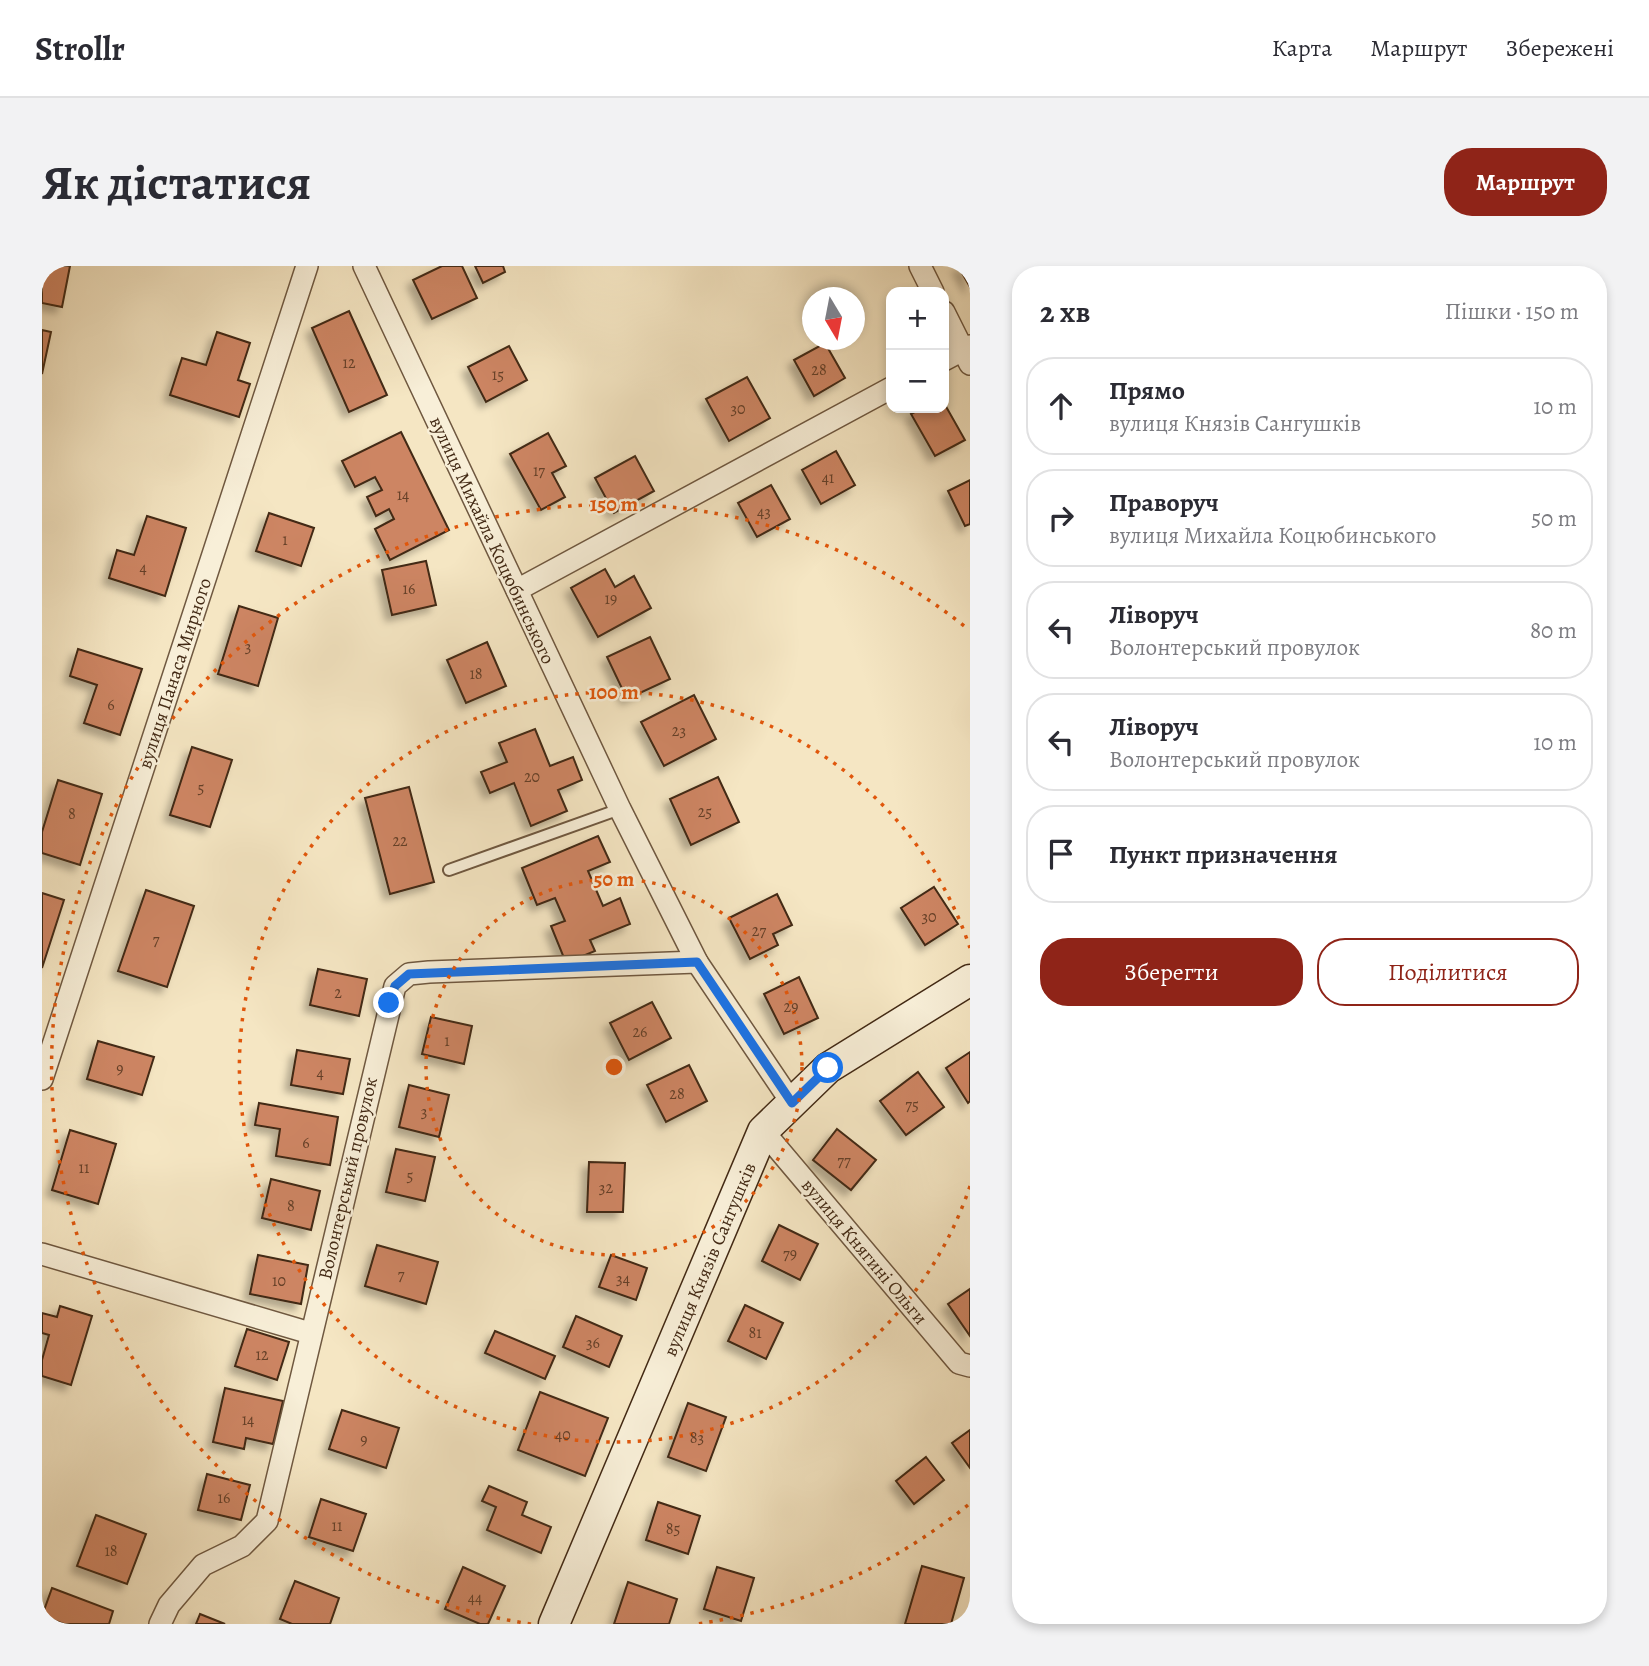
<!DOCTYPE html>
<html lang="uk">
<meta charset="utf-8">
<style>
:root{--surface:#fff;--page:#f2f2f3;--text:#2b2b33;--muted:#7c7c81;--line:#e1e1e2;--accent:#8f2418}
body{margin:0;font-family:Alegreya,serif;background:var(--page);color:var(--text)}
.controls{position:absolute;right:21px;top:21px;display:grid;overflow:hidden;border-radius:14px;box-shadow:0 4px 10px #0003}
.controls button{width:63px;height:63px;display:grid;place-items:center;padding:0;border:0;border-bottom:2px solid var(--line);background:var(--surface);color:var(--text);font:35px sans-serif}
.compass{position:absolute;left:760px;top:21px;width:63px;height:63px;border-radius:50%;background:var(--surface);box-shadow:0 4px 10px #0003;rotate:170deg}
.stop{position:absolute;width:21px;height:21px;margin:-16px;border:5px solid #1a73e8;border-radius:50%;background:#fff}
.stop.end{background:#1a73e8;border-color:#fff;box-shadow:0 2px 7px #0008}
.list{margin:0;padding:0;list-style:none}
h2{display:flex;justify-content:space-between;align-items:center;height:91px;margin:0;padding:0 28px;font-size:30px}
h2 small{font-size:23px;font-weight:400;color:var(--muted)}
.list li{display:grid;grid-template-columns:46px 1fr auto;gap:21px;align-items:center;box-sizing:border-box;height:98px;margin:0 14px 14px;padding:0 14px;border:2px solid var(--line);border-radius:28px}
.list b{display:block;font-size:26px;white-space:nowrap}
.list p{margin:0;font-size:23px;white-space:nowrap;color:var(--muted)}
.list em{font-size:23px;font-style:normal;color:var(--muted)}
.actions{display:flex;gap:14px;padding:21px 28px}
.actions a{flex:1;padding:16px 0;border:2px solid var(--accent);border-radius:28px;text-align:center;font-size:24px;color:var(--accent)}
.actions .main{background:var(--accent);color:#fff}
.icon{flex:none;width:38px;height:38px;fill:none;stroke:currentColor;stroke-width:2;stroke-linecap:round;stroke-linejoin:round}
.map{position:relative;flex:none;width:928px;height:1358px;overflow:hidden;border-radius:28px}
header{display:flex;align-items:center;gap:42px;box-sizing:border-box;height:98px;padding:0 35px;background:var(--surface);border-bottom:2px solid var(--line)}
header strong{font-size:33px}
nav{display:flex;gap:38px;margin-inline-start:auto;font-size:24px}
.intro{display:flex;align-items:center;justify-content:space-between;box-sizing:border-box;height:168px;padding:0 42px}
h1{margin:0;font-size:49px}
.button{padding:18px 32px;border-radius:28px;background:var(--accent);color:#fff;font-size:24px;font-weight:700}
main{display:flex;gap:42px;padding:0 42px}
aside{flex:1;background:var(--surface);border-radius:28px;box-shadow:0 4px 10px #0003}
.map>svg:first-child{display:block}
</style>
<header>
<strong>Strollr</strong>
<nav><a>Карта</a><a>Маршрут</a><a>Збережені</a></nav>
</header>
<div class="intro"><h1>Як дістатися</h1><a class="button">Маршрут</a></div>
<main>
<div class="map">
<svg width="928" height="1358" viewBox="0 0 928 1358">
<defs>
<filter id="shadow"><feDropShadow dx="-6" dy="6" stdDeviation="3.5" flood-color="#0004"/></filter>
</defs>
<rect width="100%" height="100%" fill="#f5e6c3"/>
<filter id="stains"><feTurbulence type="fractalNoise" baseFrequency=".00286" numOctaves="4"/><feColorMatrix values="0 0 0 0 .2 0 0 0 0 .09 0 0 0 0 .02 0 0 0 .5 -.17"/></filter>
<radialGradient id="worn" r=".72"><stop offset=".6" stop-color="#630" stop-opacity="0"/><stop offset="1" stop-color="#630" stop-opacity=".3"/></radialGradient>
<g fill="#cd8563" stroke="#422914" stroke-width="2" filter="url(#shadow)">
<polygon points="0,0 28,0 20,41 0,37"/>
<polygon points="400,0 420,0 435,32 390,53 371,14"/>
<polygon points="433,0 461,0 463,6 441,17"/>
<polygon points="916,0 928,0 928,21"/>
<polygon points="307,45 345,129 307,146 270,62"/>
<polygon points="0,64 9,66 0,108"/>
<polygon points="175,66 208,77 196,114 208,118 197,151 128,129 140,92 164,99"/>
<polygon points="783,77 803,112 772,130 752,94"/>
<polygon points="467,80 485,114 444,136 426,101"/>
<polygon points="705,111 728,152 687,175 664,133"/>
<polygon points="902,137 923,174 893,190 869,148 880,142 902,142"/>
<polygon points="359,166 407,264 348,294 333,263 352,253 347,243 334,250 325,231 340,224 333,211 313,221 300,195"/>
<polygon points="506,167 524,200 510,207 523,231 499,244 468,188"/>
<polygon points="794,185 813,219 779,238 760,204"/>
<polygon points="593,190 612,225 572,247 553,212"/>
<polygon points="928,214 928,258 923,260 906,225"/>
<polygon points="729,219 748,253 715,271 696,237"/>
<polygon points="227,247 272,262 259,300 214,285"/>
<polygon points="105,250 144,262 123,330 67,312 75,284 92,289"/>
<polygon points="384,295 394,339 350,349 340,304"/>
<polygon points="563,303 573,321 592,310 609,342 556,371 529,322"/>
<polygon points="197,340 236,352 216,420 176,408"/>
<polygon points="608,371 628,413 585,433 565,391"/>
<polygon points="445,376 464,420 424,437 405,394"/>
<polygon points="36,383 100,403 78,469 42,457 55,419 28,410"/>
<polygon points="652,429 674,473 622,500 599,456"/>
<polygon points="493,463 508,500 531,491 540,514 516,524 525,545 489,560 472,517 448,527 439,506 465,496 457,477"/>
<polygon points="150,481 190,494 168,561 128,549"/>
<polygon points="676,511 697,556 649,579 628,533"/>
<polygon points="16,514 60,528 38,599 0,587 0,566"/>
<polygon points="367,521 392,616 348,628 323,532"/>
<polygon points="556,570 568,596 546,605 561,640 578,632 588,658 548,674 553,685 524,697 509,660 523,655 513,632 495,639 480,602"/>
<polygon points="892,621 916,658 883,679 859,642"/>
<polygon points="104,624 152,640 125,721 76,705"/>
<polygon points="0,627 22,634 0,702"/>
<polygon points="735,628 750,659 731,668 736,679 708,693 687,652"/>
<polygon points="276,703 325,713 317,750 268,739"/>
<polygon points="757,711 776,752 742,768 722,728"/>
<polygon points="610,736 629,772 587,794 568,757"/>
<polygon points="389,751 430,760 422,798 380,788"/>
<polygon points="56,775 112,791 100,829 45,813"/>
<polygon points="255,784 308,793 301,828 249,819"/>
<polygon points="928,786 928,835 926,837 904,802"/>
<polygon points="647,799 665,835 624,856 605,819"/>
<polygon points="876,806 902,841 864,869 838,835"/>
<polygon points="367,819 407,829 397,871 357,861"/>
<polygon points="217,837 296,851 288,899 234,890 238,863 213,859"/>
<polygon points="795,863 834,894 809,924 771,894"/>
<polygon points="28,864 74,878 56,938 10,924"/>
<polygon points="354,883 393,891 383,935 344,926"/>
<polygon points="547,896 583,897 581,946 545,946"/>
<polygon points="229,913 278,925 269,964 220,952"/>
<polygon points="737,959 776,978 758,1014 720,995"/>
<polygon points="335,979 396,996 384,1038 323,1020"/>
<polygon points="216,989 266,999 259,1038 208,1028"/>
<polygon points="569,989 605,1002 594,1034 557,1021"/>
<polygon points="928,1023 928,1070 906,1038"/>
<polygon points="703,1039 741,1057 724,1093 686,1075"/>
<polygon points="18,1040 50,1050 29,1119 0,1110 0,1094 7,1069 0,1067 0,1047 15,1051"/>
<polygon points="534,1050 580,1070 567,1101 521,1081"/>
<polygon points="205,1063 247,1076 235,1114 193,1100"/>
<polygon points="453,1065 513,1090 503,1113 443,1087"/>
<polygon points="183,1122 241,1135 231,1178 204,1172 202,1183 171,1176"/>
<polygon points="498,1126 566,1152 543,1210 476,1184"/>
<polygon points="646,1137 684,1151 664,1205 626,1191"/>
<polygon points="300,1144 357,1162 344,1202 287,1183"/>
<polygon points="928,1164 928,1202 910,1177"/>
<polygon points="884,1191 902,1214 872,1238 854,1215"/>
<polygon points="165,1208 208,1219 199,1254 156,1244"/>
<polygon points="447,1220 485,1236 480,1249 509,1261 499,1287 445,1264 454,1241 440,1235"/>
<polygon points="279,1233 324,1248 311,1285 267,1271"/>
<polygon points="616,1236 658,1250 646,1288 604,1274"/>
<polygon points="54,1249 104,1268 85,1318 35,1300"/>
<polygon points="880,1300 922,1312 909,1358 863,1358"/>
<polygon points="421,1301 463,1320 446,1358 438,1358 403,1343"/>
<polygon points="675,1301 712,1312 699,1355 662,1343"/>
<polygon points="253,1315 297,1332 288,1358 250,1358 238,1353"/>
<polygon points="586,1316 635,1333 627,1358 572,1358"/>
<polygon points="10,1322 71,1345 67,1358 22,1358 0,1350"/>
<polygon points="158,1348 183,1358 154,1358"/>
</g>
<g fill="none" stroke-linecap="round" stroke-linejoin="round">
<defs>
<polyline id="lane" points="407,604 578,543"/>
<g id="street">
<polyline points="322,0 578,543 655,696 750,837"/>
<polyline points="878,0 891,26"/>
<polyline points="902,46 928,98"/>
<polyline points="902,94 928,80"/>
<polyline points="475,324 849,122"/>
<polyline points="0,813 265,0"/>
<polyline points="721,865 917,1097 928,1100"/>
<polyline points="0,988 268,1067"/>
<polyline points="118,1358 127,1339 161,1299 200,1280 225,1255 353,720 367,708 387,706 655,696"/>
</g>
<polyline id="secondary" points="512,1358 721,865 786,802 928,714"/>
</defs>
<use href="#lane" stroke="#6f5840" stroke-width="14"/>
<use href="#street" stroke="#6f5840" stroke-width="24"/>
<use href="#secondary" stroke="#422914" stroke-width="33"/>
<use href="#lane" stroke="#f8efd8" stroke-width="10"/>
<use href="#street" stroke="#f8efd8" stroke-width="21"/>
<use href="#secondary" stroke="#f8efd8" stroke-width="30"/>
</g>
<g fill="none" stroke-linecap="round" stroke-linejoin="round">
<polyline stroke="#1a73e8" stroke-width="9" points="347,737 353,720 367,708 655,696 750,837 786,802"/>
</g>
<g fill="none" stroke="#e0570c" stroke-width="3.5" stroke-dasharray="3.5 7">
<circle cx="572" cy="801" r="188"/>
<path d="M928 920A375 375 0 1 1 928 682"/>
<path d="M926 1239A563 563 0 0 1 655 1358M489 1358A563 563 0 1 1 926 363"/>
</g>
<g text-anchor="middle" stroke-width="5" stroke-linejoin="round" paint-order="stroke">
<g font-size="16" fill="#654028">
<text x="307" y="102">12</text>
<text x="777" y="109">28</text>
<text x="456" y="114">15</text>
<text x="696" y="148">30</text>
<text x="497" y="210">17</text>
<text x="786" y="217">41</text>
<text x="361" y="234">14</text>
<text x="722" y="251">43</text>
<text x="243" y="279">1</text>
<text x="101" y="307">4</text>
<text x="367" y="328">16</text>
<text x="569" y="338">19</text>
<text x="206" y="386">3</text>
<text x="434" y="413">18</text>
<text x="69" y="444">6</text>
<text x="637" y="470">23</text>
<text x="490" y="516">20</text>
<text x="159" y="527">5</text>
<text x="663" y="551">25</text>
<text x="30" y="553">8</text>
<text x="358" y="580">22</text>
<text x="887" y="656">30</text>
<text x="717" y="670">27</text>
<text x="114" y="679">7</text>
<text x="296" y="732">2</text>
<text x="749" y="746">29</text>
<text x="598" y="771">26</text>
<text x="405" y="780">1</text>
<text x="78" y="808">9</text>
<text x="278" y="812">4</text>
<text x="635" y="833">28</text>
<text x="870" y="844">75</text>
<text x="382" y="851">3</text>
<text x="264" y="882">6</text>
<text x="802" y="900">77</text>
<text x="42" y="907">11</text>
<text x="368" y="915">5</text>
<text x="564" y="927">32</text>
<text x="249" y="945">8</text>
<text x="748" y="993">79</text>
<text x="359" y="1014">7</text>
<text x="581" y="1018">34</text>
<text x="237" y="1020">10</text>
<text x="713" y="1072">81</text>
<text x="551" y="1082">36</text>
<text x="220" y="1094">12</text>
<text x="206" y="1159">14</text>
<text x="521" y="1174">40</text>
<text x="655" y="1177">83</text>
<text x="322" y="1179">9</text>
<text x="182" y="1237">16</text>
<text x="295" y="1265">11</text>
<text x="631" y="1268">85</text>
<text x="69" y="1290">18</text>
<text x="433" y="1337">44</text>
</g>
<g font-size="19" fill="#422914" stroke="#f8efd8">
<text transform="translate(451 274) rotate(65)" y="7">вулиця Михайла Коцюбинського</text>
<text transform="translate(132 407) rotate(-72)" y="7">вулиця Панаса Мирного</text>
<text transform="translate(305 912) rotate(-77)" y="7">Волонтерський провулок</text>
<text transform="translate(823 985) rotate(50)" y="7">вулиця Княгині Ольги</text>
<text transform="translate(667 993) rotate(-67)" y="7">вулиця Князів Сангушків</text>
</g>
</g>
<circle cx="572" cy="801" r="10" fill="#e0570c" stroke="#f8efd8" stroke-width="3.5"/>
<g font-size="21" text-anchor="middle" font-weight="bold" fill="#e0570c" stroke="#f8efd8" stroke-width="5" stroke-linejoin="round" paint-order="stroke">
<text x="572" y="245">150 m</text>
<text x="572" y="433">100 m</text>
<text x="572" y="620">50 m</text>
</g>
<rect width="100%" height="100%" filter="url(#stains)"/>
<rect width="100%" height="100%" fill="url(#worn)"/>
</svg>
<div class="controls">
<button>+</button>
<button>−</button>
</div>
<svg class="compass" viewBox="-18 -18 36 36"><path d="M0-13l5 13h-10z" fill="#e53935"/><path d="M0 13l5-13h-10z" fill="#7c7c81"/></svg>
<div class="stop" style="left:786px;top:802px"></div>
<div class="stop end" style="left:347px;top:737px"></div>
</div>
<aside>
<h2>2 хв<small>Пішки · 150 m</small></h2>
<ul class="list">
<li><svg class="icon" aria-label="ahead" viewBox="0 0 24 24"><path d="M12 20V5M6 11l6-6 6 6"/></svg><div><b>Прямо</b><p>вулиця Князів Сангушків</p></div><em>10 m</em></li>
<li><svg class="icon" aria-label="right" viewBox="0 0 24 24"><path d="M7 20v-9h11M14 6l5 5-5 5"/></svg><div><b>Праворуч</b><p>вулиця Михайла Коцюбинського</p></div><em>50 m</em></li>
<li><svg class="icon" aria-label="left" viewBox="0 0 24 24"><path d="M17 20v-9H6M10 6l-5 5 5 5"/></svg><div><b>Ліворуч</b><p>Волонтерський провулок</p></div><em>80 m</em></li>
<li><svg class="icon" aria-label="left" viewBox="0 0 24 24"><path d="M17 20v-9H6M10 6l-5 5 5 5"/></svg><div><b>Ліворуч</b><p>Волонтерський провулок</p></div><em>10 m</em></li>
<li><svg class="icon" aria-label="arrive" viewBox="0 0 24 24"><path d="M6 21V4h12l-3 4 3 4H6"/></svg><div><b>Пункт призначення</b></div></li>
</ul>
<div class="actions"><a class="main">Зберегти</a><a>Поділитися</a></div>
</aside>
</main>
